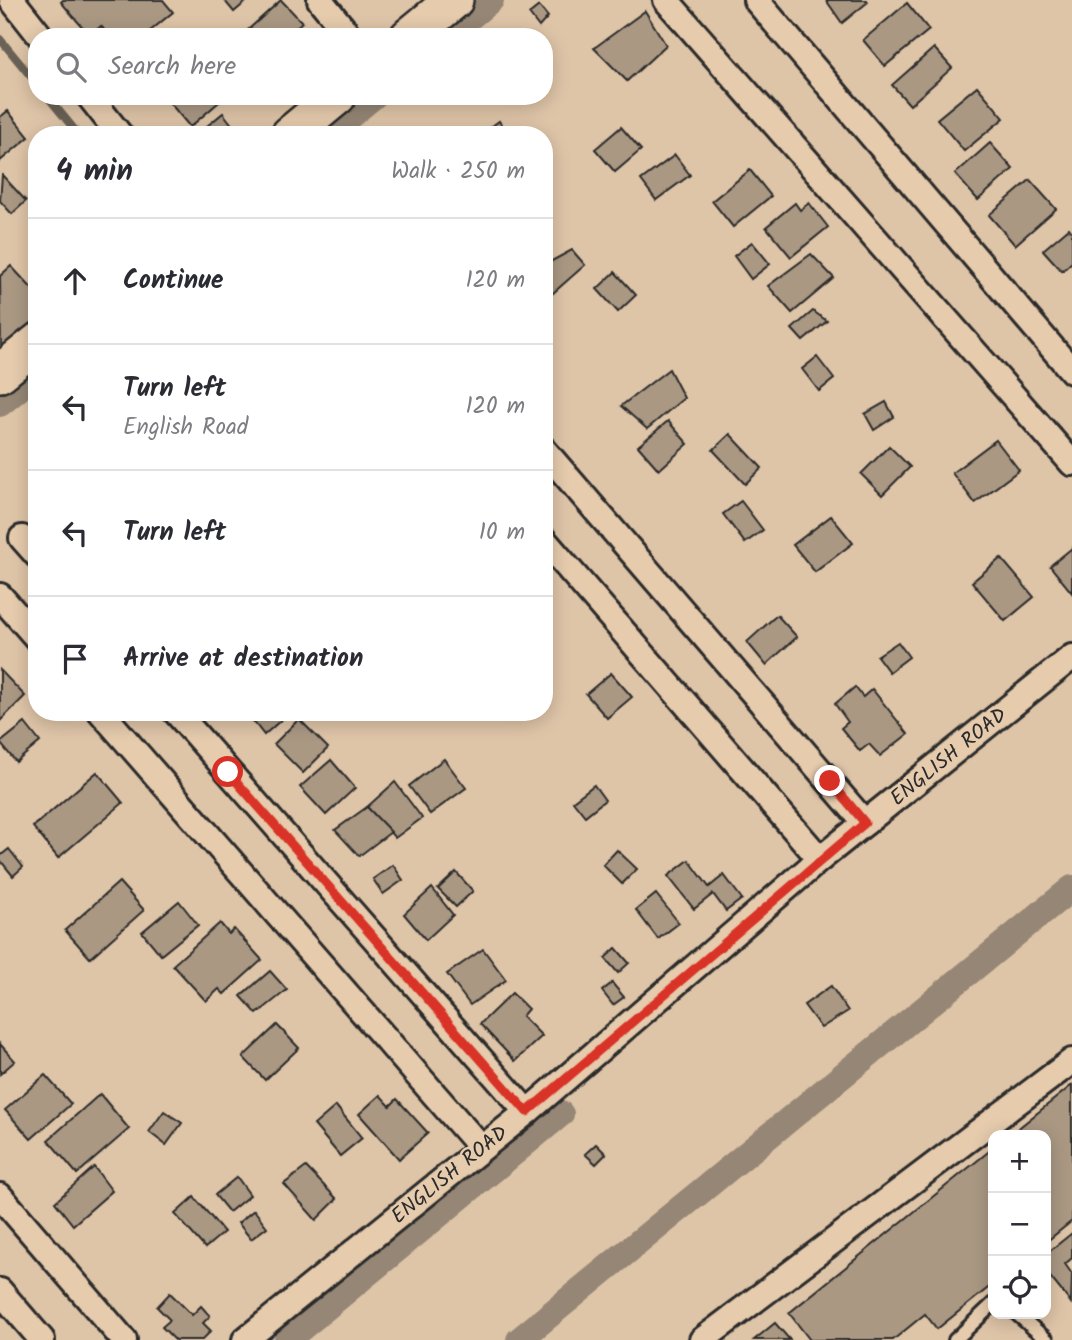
<!DOCTYPE html>
<meta charset="utf-8">
<style>
:root{--surface:#fff;--page:#f7f7f7;--text:#2b2b33;--muted:#7c7c81;--line:#e1e1e2}
body{margin:0;font-family:Kalam,sans-serif;background:var(--page);color:var(--text)}
.controls{position:absolute;right:21px;bottom:21px;display:grid;overflow:hidden;border-radius:14px;box-shadow:0 4px 18px #0003}
.controls button{width:63px;height:63px;display:grid;place-items:center;padding:0;border:0;border-bottom:2px solid var(--line);background:var(--surface);color:var(--text);font:35px sans-serif}
.stop{position:absolute;width:21px;height:21px;margin:-16px;border:5px solid #d93025;border-radius:50%;background:#fff}
.stop.end{background:#d93025;border-color:#fff;box-shadow:0 2px 7px #0008}
.list{margin:0;padding:0;list-style:none}
h2{display:flex;justify-content:space-between;align-items:center;height:91px;margin:0;padding:0 28px;font-size:30px}
h2 small{font-size:23px;font-weight:400;color:var(--muted)}
.list li{display:grid;grid-template-columns:46px 1fr auto;gap:21px;align-items:center;box-sizing:border-box;height:126px;padding:0 28px;border-top:2px solid var(--line)}
.list b{display:block;font-size:26px;white-space:nowrap}
.list p{margin:0;font-size:23px;white-space:nowrap;color:var(--muted)}
.list em{font-size:23px;font-style:normal;color:var(--muted)}
.icon{flex:none;width:38px;height:38px;fill:none;stroke:currentColor;stroke-width:2;stroke-linecap:round;stroke-linejoin:round}
.map{position:relative;flex:none;width:1072px;height:1340px;overflow:hidden}
.search{position:absolute;background:var(--surface);box-shadow:0 4px 18px #0003;left:28px;top:28px;width:525px;height:77px;display:flex;align-items:center;gap:18px;box-sizing:border-box;padding:0 24px;border-radius:28px;color:var(--muted);font-size:26px}
.panel{position:absolute;background:var(--surface);box-shadow:0 4px 18px #0003;left:28px;top:126px;width:525px;height:595px;border-radius:28px}
.map>svg:first-child{display:block}
</style>
<div class="map">
<svg width="1072" height="1340" viewBox="0 0 1072 1340">
<rect width="100%" height="100%" fill="#dfc5a8"/>
<filter id="ink" filterUnits="userSpaceOnUse"><feTurbulence type="fractalNoise" baseFrequency=".0143" numOctaves="2"/><feDisplacementMap in="SourceGraphic" scale="14" xChannelSelector="R" yChannelSelector="G"/><feConvolveMatrix kernelMatrix="1 2 1 2 8 2 1 2 1" color-interpolation-filters="sRGB"/></filter>
<g filter="url(#ink)">
<g fill="none" stroke-linecap="round" stroke-linejoin="round">
<g stroke="#6b6257" stroke-width="8">
<polyline points="0,39 37,84"/>
<polyline points="47,96 79,135"/>
</g>
<g stroke="#958675" stroke-width="26">
<polyline points="446,37 491,0"/>
<polyline points="327,135 374,96"/>
<polyline points="0,404 37,374"/>
<polyline points="287,1340 561,1114"/>
<polyline points="519,1340 1072,888"/>
</g>
</g>
<g fill="#aa9883" stroke="#2b2b2b" stroke-width="2">
<polygon points="63,0 163,0 173,12 143,37 110,37 101,26 90,36 61,2"/>
<polygon points="224,0 248,0 234,12"/>
<polygon points="281,0 302,22 286,37 240,37"/>
<polygon points="826,0 867,0 868,2 842,23"/>
<polygon points="907,3 929,30 885,66 863,40"/>
<polygon points="539,6 548,17 539,27 529,14"/>
<polygon points="645,11 666,45 627,81 594,48"/>
<polygon points="934,48 952,68 910,105 892,85"/>
<polygon points="977,86 1004,118 964,151 937,119"/>
<polygon points="164,96 226,96 190,127"/>
<polygon points="8,111 29,137 0,161 0,117"/>
<polygon points="223,113 240,135 196,135"/>
<polygon points="499,121 508,135 486,135 484,132"/>
<polygon points="621,127 641,150 615,172 595,149"/>
<polygon points="990,143 1013,169 978,200 955,174"/>
<polygon points="675,155 690,175 656,200 641,180"/>
<polygon points="750,170 771,196 733,227 712,201"/>
<polygon points="2,175 26,201 12,214 0,201"/>
<polygon points="1030,180 1056,209 1015,245 989,215"/>
<polygon points="795,203 800,210 809,203 828,227 791,257 766,227"/>
<polygon points="1069,228 1072,232 1072,262 1062,271 1043,250"/>
<polygon points="752,242 770,264 751,279 734,256"/>
<polygon points="572,250 585,265 544,301 544,256 550,262"/>
<polygon points="811,254 834,278 792,313 768,286"/>
<polygon points="11,266 37,294 37,318 1,350 0,276"/>
<polygon points="615,272 636,295 618,312 597,289"/>
<polygon points="813,311 827,321 803,341 792,329"/>
<polygon points="817,357 834,379 819,391 802,369"/>
<polygon points="669,369 684,398 647,429 621,406"/>
<polygon points="886,402 894,417 874,430 865,414"/>
<polygon points="668,421 688,444 659,470 638,446"/>
<polygon points="730,434 762,468 745,484 713,450"/>
<polygon points="996,440 1019,470 975,503 952,473"/>
<polygon points="889,446 910,467 882,495 861,474"/>
<polygon points="741,501 763,530 745,543 723,514"/>
<polygon points="831,516 853,543 815,572 793,545"/>
<polygon points="1072,548 1072,593 1050,566"/>
<polygon points="1001,558 1034,597 1005,621 972,582"/>
<polygon points="777,615 797,637 766,665 747,642"/>
<polygon points="898,642 909,657 889,672 877,656"/>
<polygon points="0,670 25,696 0,721"/>
<polygon points="611,673 632,697 607,718 586,694"/>
<polygon points="855,687 863,697 872,689 908,734 880,756 869,744 860,751 841,728 848,722 835,704"/>
<polygon points="246,712 290,712 264,735"/>
<polygon points="299,719 328,748 303,773 274,744"/>
<polygon points="25,723 40,742 16,762 0,743"/>
<polygon points="444,759 466,788 430,814 409,786"/>
<polygon points="331,760 355,788 326,815 300,787"/>
<polygon points="97,772 123,803 58,858 33,827"/>
<polygon points="395,782 422,818 395,838 367,807"/>
<polygon points="594,785 605,800 585,816 573,801"/>
<polygon points="367,807 391,832 359,856 335,830"/>
<polygon points="9,849 23,867 13,876 0,860 0,856"/>
<polygon points="617,850 637,869 622,884 603,865"/>
<polygon points="689,860 709,887 724,875 742,899 726,911 713,894 694,909 668,876"/>
<polygon points="393,865 403,880 383,894 373,879"/>
<polygon points="456,872 473,891 456,907 438,889"/>
<polygon points="119,882 144,910 90,958 65,930"/>
<polygon points="432,888 453,915 426,940 404,914"/>
<polygon points="656,894 679,923 658,939 636,910"/>
<polygon points="179,901 198,925 161,955 142,932"/>
<polygon points="220,923 229,934 234,929 262,960 224,994 219,989 206,1001 173,965"/>
<polygon points="616,948 629,963 618,973 605,958"/>
<polygon points="483,949 506,980 470,1005 447,974"/>
<polygon points="270,971 287,990 257,1014 241,996"/>
<polygon points="612,983 624,997 613,1005 602,991"/>
<polygon points="831,986 848,1011 821,1028 804,1005"/>
<polygon points="512,993 528,1009 522,1016 542,1036 515,1061 480,1024"/>
<polygon points="277,1025 299,1048 265,1080 243,1057"/>
<polygon points="0,1044 15,1061 0,1074"/>
<polygon points="45,1075 71,1104 31,1139 5,1110"/>
<polygon points="1072,1085 1072,1221 1046,1242 1046,1135 1010,1135"/>
<polygon points="100,1094 129,1129 77,1174 48,1140"/>
<polygon points="380,1095 390,1106 397,1099 428,1133 399,1159 359,1114"/>
<polygon points="336,1106 362,1138 340,1156 314,1125"/>
<polygon points="164,1111 182,1123 166,1145 149,1132"/>
<polygon points="596,1144 606,1154 596,1164 585,1154"/>
<polygon points="993,1148 993,1284 937,1329 925,1314 893,1340 810,1340 789,1313"/>
<polygon points="94,1167 112,1191 73,1225 55,1202"/>
<polygon points="306,1167 337,1199 316,1220 284,1184"/>
<polygon points="237,1177 250,1195 229,1212 215,1195"/>
<polygon points="194,1197 224,1232 205,1248 175,1214"/>
<polygon points="254,1210 267,1227 251,1239 238,1223"/>
<polygon points="1072,1233 1072,1258 1065,1264 1072,1274 1071,1303 1046,1272 1046,1254"/>
<polygon points="170,1293 192,1315 201,1306 210,1316 203,1323 211,1331 202,1340 175,1340 162,1327 170,1320 157,1307"/>
<polygon points="775,1323 790,1340 754,1340"/>
</g>
<g fill="none" stroke-linecap="round" stroke-linejoin="round">
<defs>
<g id="lane">
<polyline points="1017,1314 1047,1340"/>
<polyline points="955,1340 993,1304"/>
</g>
<g id="street">
<polyline points="12,0 41,37"/>
<polyline points="320,0 350,37"/>
<polyline points="666,0 1072,463"/>
<polyline points="756,0 1072,371"/>
<polyline points="89,96 120,135"/>
<polyline points="544,450 865,823"/>
<polyline points="22,538 37,555"/>
<polyline points="544,540 820,859"/>
<polyline points="0,596 37,638"/>
<polyline points="101,712 481,1148"/>
<polyline points="176,712 527,1112"/>
<polyline points="0,1196 124,1340"/>
<polyline points="0,1291 42,1340"/>
<polyline points="245,1340 527,1112 820,859 1072,657"/>
<polyline points="702,1340 1072,1061"/>
</g>
<g id="secondary">
<polyline points="409,37 454,0"/>
<polyline points="290,135 337,96"/>
<polyline points="0,373 37,343"/>
</g>
</defs>
<use href="#lane" stroke="#2b2b2b" stroke-width="18"/>
<use href="#street" stroke="#2b2b2b" stroke-width="30"/>
<use href="#secondary" stroke="#2b2b2b" stroke-width="42"/>
<use href="#lane" stroke="#e6cbad" stroke-width="12"/>
<use href="#street" stroke="#e6cbad" stroke-width="24"/>
<use href="#secondary" stroke="#e6cbad" stroke-width="37"/>
</g>
</g>
<g fill="none" stroke-linecap="round" stroke-linejoin="round" filter="url(#ink)">
<polyline stroke="#d93025" stroke-width="9" points="228,772 527,1112 865,823 830,781"/>
</g>
<g text-anchor="middle" stroke-width="5" stroke-linejoin="round" paint-order="stroke">
<g font-size="21" fill="#2b2b2b" stroke="#e6cbad">
<text transform="translate(948 756) rotate(-39)" y="7">ENGLISH ROAD</text>
<text transform="translate(449 1174) rotate(-39)" y="7">ENGLISH ROAD</text>
</g>
</g>
</svg>
<div class="controls">
<button>+</button>
<button>−</button>
<button><svg class="icon" aria-label="locate" viewBox="0 0 24 24"><circle cx="12" cy="12" r="6"/><path d="M12 2v4M12 18v4M2 12h4M18 12h4"/></svg></button>
</div>
<div class="stop" style="left:228px;top:772px"></div>
<div class="stop end" style="left:830px;top:781px"></div>
<div class="search"><svg class="icon" aria-label="search" viewBox="0 0 24 24"><circle cx="10" cy="10" r="6"/><path d="M15 15l6 6"/></svg>Search here</div>
<section class="panel">
<h2>4 min<small>Walk · 250 m</small></h2>
<ul class="list">
<li><svg class="icon" aria-label="ahead" viewBox="0 0 24 24"><path d="M12 20V5M6 11l6-6 6 6"/></svg><div><b>Continue</b></div><em>120 m</em></li>
<li><svg class="icon" aria-label="left" viewBox="0 0 24 24"><path d="M17 20v-9H6M10 6l-5 5 5 5"/></svg><div><b>Turn left</b><p>English Road</p></div><em>120 m</em></li>
<li><svg class="icon" aria-label="left" viewBox="0 0 24 24"><path d="M17 20v-9H6M10 6l-5 5 5 5"/></svg><div><b>Turn left</b></div><em>10 m</em></li>
<li><svg class="icon" aria-label="arrive" viewBox="0 0 24 24"><path d="M6 21V4h12l-3 4 3 4H6"/></svg><div><b>Arrive at destination</b></div></li>
</ul>
</section>
</div>
